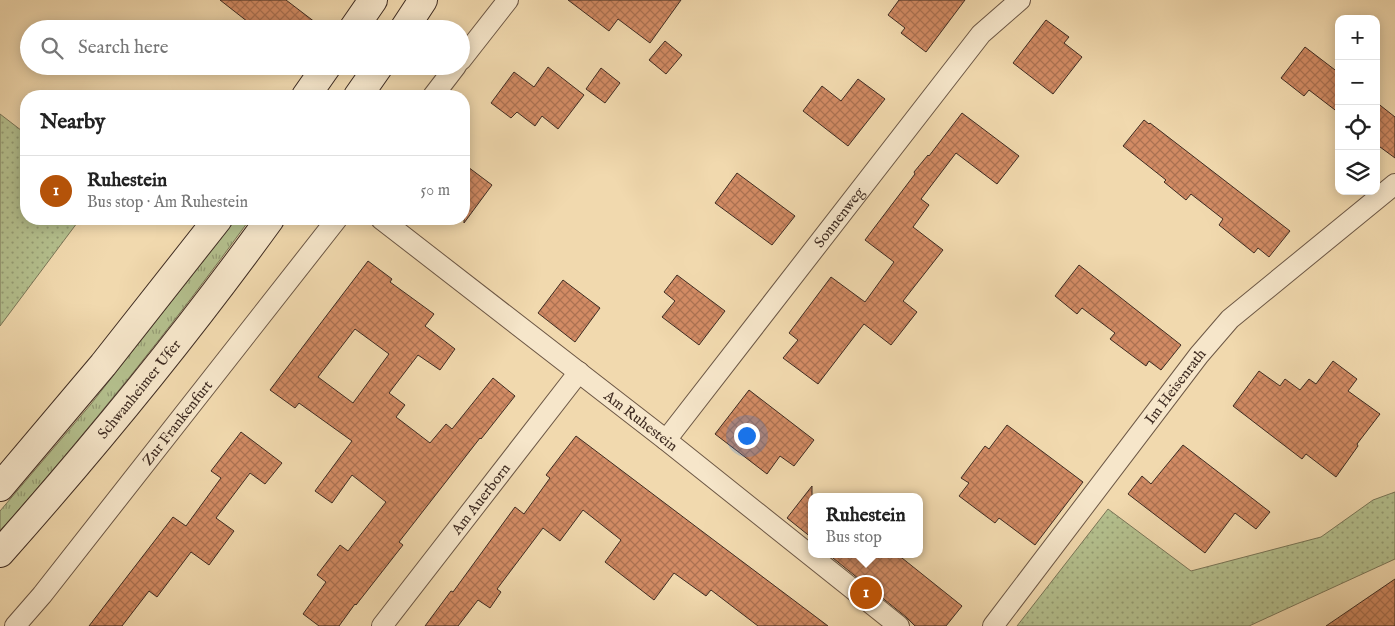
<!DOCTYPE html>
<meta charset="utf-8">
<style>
:root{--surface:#fff;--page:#f6f6f6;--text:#222;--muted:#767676;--line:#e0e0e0;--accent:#b45309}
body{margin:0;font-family:"IM FELL English",serif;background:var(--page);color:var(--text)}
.controls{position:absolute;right:15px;top:15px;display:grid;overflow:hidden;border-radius:10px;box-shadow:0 2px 12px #0003}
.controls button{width:45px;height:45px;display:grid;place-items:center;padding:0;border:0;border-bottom:1px solid var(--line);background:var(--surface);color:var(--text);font:25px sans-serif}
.you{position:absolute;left:746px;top:435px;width:18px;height:18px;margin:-12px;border:4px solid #fff;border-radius:50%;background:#1a73e8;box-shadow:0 0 0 8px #1a73e833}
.badge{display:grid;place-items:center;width:32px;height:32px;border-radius:50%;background:var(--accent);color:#fff;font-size:16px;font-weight:700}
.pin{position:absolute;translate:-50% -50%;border:2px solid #fff;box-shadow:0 1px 5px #0006}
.popup{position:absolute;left:808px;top:493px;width:115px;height:65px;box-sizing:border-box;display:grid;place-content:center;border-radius:10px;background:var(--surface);filter:drop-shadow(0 1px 4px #0005);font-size:16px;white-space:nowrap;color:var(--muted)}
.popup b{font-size:19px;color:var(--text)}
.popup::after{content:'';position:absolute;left:50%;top:100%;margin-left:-10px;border:10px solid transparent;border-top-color:var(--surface)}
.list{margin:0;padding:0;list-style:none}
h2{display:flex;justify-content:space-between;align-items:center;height:65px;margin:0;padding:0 20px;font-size:21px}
h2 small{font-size:16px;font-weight:400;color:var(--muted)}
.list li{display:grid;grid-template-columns:32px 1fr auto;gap:15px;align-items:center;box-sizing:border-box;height:70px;padding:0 20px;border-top:1px solid var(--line)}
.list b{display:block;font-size:19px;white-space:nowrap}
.list p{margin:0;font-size:16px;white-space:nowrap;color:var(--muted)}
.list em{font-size:16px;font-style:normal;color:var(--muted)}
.icon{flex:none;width:28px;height:28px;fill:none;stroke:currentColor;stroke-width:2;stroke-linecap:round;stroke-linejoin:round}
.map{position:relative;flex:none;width:1395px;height:626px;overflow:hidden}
.search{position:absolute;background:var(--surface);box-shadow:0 2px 12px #0003;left:20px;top:20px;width:450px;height:55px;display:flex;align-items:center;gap:12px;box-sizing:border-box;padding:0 18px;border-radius:28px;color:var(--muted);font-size:19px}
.panel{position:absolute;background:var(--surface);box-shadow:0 2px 12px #0003;left:20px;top:90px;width:450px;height:135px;border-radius:20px}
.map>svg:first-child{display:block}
</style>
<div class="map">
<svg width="1395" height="626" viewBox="0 0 1395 626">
<defs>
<pattern id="grass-tufts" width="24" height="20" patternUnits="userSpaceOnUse" patternTransform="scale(1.25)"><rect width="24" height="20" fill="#b4c08e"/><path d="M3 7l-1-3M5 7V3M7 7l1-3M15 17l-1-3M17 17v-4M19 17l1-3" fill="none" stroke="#949c74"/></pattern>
<pattern id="park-dots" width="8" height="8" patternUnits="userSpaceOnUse" patternTransform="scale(1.25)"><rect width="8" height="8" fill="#b4c08e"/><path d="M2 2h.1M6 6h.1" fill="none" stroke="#949c74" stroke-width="1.8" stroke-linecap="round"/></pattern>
<pattern id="building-cross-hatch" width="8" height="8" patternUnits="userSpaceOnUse" patternTransform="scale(1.25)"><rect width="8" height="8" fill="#d28b64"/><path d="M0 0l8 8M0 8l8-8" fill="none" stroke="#ac7252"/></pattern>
</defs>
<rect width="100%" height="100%" fill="#f1d9ae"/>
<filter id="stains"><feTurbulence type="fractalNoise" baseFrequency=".004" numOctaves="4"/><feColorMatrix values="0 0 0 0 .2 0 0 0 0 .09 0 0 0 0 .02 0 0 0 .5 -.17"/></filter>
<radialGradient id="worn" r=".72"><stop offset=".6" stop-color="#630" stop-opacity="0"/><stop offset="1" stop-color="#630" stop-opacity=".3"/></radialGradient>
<path fill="url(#grass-tufts)" stroke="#7a7658" d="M236,219H250C172,327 88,431 0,531V511L91,404Z"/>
<g fill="url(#park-dots)" stroke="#7a7658">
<polygon points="0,114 26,134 26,219 80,219 0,326"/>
<polygon points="1395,492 1395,559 1249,626 1017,626 1108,509 1191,571 1321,537 1373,500"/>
</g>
<g fill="url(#building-cross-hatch)" stroke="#3f2c22" fill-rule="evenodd">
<polygon points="220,0 286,0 324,29 257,29"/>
<polygon points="568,0 681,0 650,43 618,19 609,31"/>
<polygon points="899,0 965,0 926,52 901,33 905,28 888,15"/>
<polygon points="1046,20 1069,37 1064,43 1082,57 1053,94 1013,63"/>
<polygon points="665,41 682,55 666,74 649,60"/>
<polygon points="1305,47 1339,73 1339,113 1309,90 1304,96 1281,78"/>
<polygon points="548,67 584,95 558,129 542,116 535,126 517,112 511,118 491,103 514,72 534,87"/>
<polygon points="601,68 620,83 605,103 586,89"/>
<polygon points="858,79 885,99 848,146 803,111 822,86 841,101"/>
<polygon points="1376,102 1395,117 1395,158 1376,144"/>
<polygon points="962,113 1019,156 997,184 956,153 921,199 929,205 913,227 943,250 903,301 917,312 891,345 864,324 818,384 783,358 798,340 789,333 831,277 865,302 894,262 865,240 915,174 914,172 928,155 929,156"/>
<polygon points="1144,120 1149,124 1150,123 1290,231 1269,257 1258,248 1254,253 1219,225 1223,219 1191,194 1186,200 1164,182 1166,180 1123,146"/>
<polygon points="464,164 492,185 464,223"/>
<polygon points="737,173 795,216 772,245 715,203"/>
<path d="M368,261L392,279L390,282L434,314L425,326L455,349L440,370L418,355L389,393L405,405L396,417L430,443L446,424L452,429L493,378L515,396L481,439L480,438L399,542L403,545L356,605L355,604L339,626H319L303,614L326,582L317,575L340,545L348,551L386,502L352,475L332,503L315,491L352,441L299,403L295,408L270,390ZM355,329L389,354L353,403L318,377Z"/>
<polygon points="1079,265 1181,345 1161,370 1149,361 1146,366 1110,339 1115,333 1082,308 1077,314 1055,296"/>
<polygon points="677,275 725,311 699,345 662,317 675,301 664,292"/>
<polygon points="563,280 600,308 575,342 538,313"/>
<polygon points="1333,361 1357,379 1348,391 1380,414 1357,444 1358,446 1336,477 1306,454 1302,459 1233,406 1259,371 1280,386 1285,379 1300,390 1309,379 1316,384"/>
<polygon points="749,390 814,440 794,466 780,456 767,474 715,434"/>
<polygon points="1007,425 1083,482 1035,545 999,518 995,523 959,496 969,483 961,478 985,446 989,449"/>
<polygon points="241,432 282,463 265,484 250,473 216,518 234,531 209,565 191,552 157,597 149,591 122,626 89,626 173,517 186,526 221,478 211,471"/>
<polygon points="576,436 707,535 828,626 758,626 711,590 706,596 674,573 654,600 605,562 621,540 583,510 560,541 543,528 497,589 501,592 490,608 478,600 458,626 425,626 451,591 453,592 515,507 524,514 550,478 546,475"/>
<polygon points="1183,445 1270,512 1256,529 1235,513 1205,553 1128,494 1142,476 1151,484"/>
<polygon points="812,486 812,538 787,518"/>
<polygon points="828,554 897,554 962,606 946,626 915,626 906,617"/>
<polygon points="1395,579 1395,626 1326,626"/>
</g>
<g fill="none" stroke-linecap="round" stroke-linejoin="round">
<defs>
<g id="street">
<polyline points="461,60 508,0"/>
<polyline points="433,96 456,66"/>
<path id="s1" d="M381,219L666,440L899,626"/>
<path id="s2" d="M666,440L981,34L1020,0"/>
<path id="s3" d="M15,626L42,595L337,219"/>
<path id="s4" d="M382,626L579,372"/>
<path id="s5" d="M993,626L1199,355L1230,319L1395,184"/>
</g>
<g id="secondary">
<polyline points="353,29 373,0"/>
<polyline points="404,29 423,0"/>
<polyline points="306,96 327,66"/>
<polyline points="358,96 379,66"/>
<polyline points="0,487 103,365 218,219"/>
<path id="s6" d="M0,553C95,446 186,335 270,219"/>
</g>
</defs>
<use href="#street" stroke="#6c5745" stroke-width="22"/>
<use href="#secondary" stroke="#3f2c22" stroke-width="30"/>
<use href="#street" stroke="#f6e6ca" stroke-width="20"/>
<use href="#secondary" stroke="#f6e6ca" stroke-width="28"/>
</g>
<g text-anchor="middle" stroke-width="4.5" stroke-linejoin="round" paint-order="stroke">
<g font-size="15" fill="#3f2c22" stroke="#f6e6ca">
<text dy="5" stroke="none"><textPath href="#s2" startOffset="282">Sonnenweg</textPath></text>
<text dy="5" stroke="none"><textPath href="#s5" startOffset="301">Im Heisenrath</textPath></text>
<text dy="5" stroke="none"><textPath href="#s6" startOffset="215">Schwanheimer Ufer</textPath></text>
<text dy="5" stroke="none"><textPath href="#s1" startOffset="329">Am Ruhestein</textPath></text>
<text dy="5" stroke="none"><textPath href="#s3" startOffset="260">Zur Frankenfurt</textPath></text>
<text dy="5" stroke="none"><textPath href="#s4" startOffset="161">Am Auerborn</textPath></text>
</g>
</g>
<rect width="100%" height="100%" filter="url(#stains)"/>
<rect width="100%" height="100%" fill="url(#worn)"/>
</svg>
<div class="controls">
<button>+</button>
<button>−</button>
<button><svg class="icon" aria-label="locate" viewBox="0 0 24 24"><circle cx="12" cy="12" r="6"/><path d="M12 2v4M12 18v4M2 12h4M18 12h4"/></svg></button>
<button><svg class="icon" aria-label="layers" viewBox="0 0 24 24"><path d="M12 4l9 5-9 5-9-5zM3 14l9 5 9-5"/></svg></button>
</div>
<div class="you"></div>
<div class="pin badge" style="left:866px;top:593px">1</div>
<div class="popup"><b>Ruhestein</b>Bus stop</div>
<div class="search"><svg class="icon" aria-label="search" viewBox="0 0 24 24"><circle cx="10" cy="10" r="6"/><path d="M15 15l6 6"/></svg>Search here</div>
<section class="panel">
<h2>Nearby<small></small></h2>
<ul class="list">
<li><span class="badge">1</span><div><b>Ruhestein</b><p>Bus stop · Am Ruhestein</p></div><em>50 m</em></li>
</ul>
</section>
</div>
